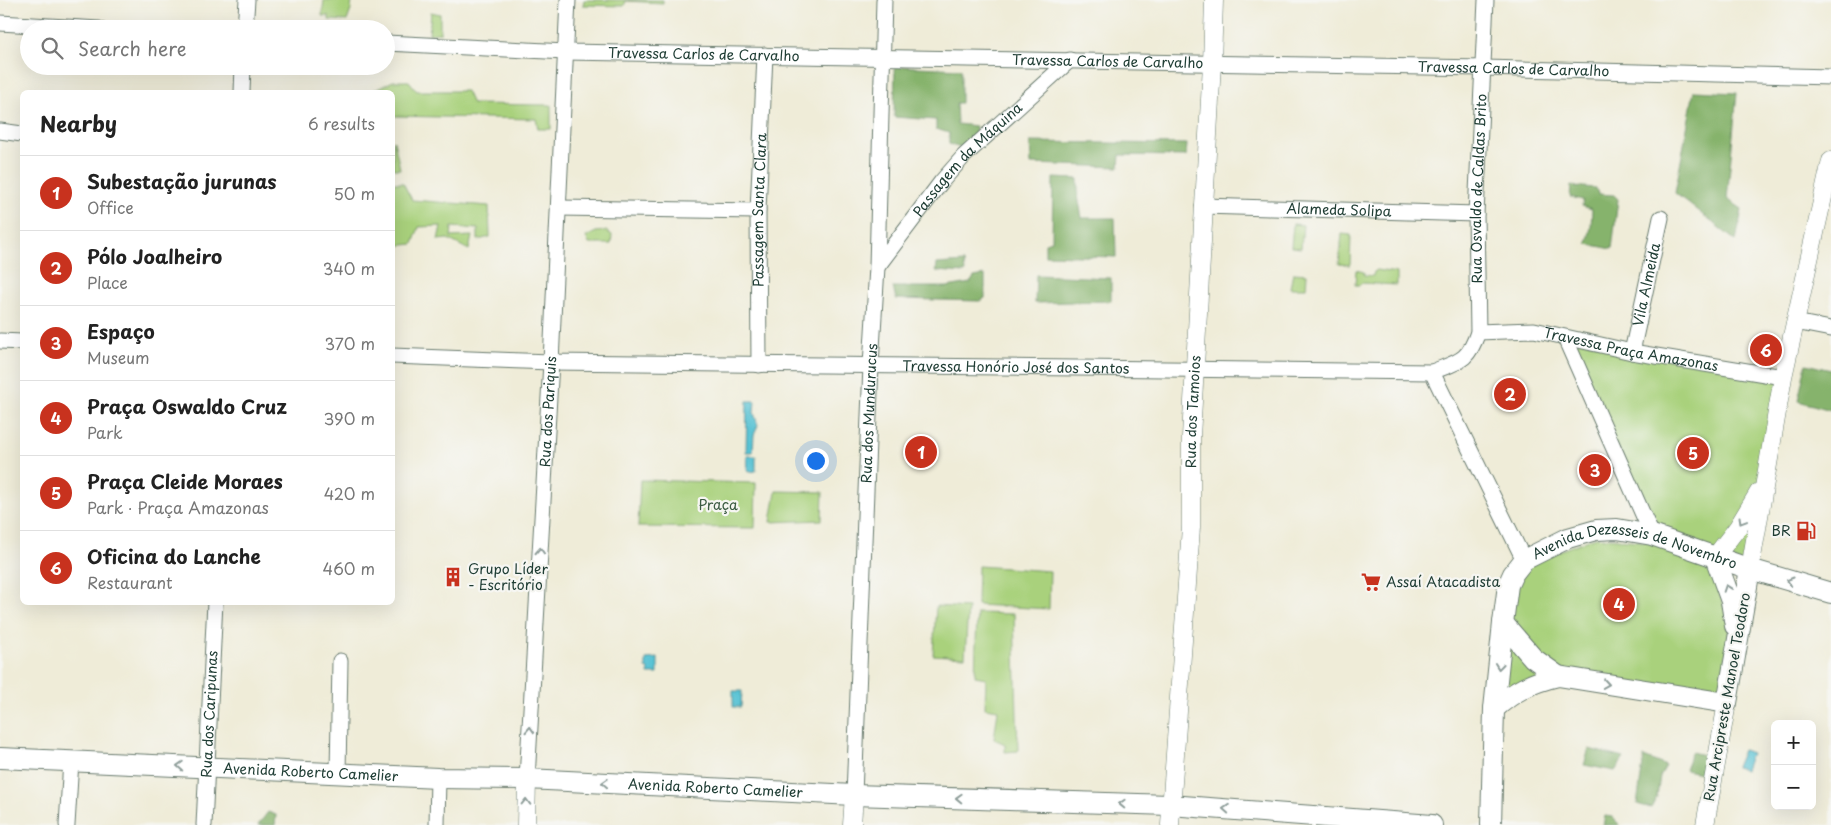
<!DOCTYPE html>
<meta charset="utf-8">
<style>
:root{--surface:#fff;--page:#f2f2f2;--text:#222;--muted:#767676;--line:#e0e0e0;--accent:#c8321e}
body{margin:0;font-family:"Playpen Sans",sans-serif;background:var(--page);color:var(--text)}
.controls{position:absolute;right:15px;bottom:15px;display:grid;overflow:hidden;border-radius:8px;box-shadow:0 5px 20px #0002}
.controls button{width:45px;height:45px;display:grid;place-items:center;padding:0;border:0;border-bottom:1px solid var(--line);background:var(--surface);color:var(--text);font:25px sans-serif}
.you{position:absolute;left:815px;top:460px;width:18px;height:18px;margin:-12px;border:4px solid #fff;border-radius:50%;background:#1a73e8;box-shadow:0 0 0 8px #1a73e833}
.badge{display:grid;place-items:center;width:32px;height:32px;border-radius:50%;background:var(--accent);color:#fff;font-size:16px;font-weight:700}
.pin{position:absolute;translate:-50% -50%;border:2px solid #fff;box-shadow:0 1px 5px #0006}
.list{margin:0;padding:0;list-style:none}
h2{display:flex;justify-content:space-between;align-items:center;height:65px;margin:0;padding:0 20px;font-size:21px}
h2 small{font-size:16px;font-weight:400;color:var(--muted)}
.list li{display:grid;grid-template-columns:32px 1fr auto;gap:15px;align-items:center;box-sizing:border-box;height:75px;padding:0 20px;border-top:1px solid var(--line)}
.list b{display:block;font-size:19px;white-space:nowrap}
.list p{margin:0;font-size:16px;white-space:nowrap;color:var(--muted)}
.list em{font-size:16px;font-style:normal;color:var(--muted)}
.icon{flex:none;width:28px;height:28px;fill:none;stroke:currentColor;stroke-width:2;stroke-linecap:round;stroke-linejoin:round}
.map{position:relative;flex:none;width:1831px;height:825px;overflow:hidden}
.search{position:absolute;background:var(--surface);box-shadow:0 5px 20px #0002;left:20px;top:20px;width:375px;height:55px;display:flex;align-items:center;gap:12px;box-sizing:border-box;padding:0 18px;border-radius:28px;color:var(--muted);font-size:19px}
.panel{position:absolute;background:var(--surface);box-shadow:0 5px 20px #0002;left:20px;top:90px;width:375px;height:515px;border-radius:8px}
.map>svg:first-child{display:block}
</style>
<div class="map">
<svg width="1831" height="825" viewBox="0 0 1831 825">
<rect width="100%" height="100%" fill="#f6f6f2"/>
<filter id="ink" filterUnits="userSpaceOnUse"><feTurbulence type="fractalNoise" baseFrequency=".02" numOctaves="2"/><feDisplacementMap in="SourceGraphic" scale="10" xChannelSelector="R" yChannelSelector="G"/><feConvolveMatrix kernelMatrix="1 2 1 2 8 2 1 2 1" color-interpolation-filters="sRGB"/></filter>
<filter id="wash" filterUnits="userSpaceOnUse"><feTurbulence type="fractalNoise" baseFrequency=".0096" numOctaves="4" result="noise"/><feDisplacementMap in="SourceGraphic" scale="20" xChannelSelector="R" yChannelSelector="G"/><feGaussianBlur stdDeviation="1.12" result="paint"/><feColorMatrix in="noise" values="0 0 0 0 0 0 0 0 0 0 0 0 0 0 0 0 0 1.4 0 .05"/><feComposite in="paint" operator="in"/></filter>
<g filter="url(#wash)">
<rect width="100%" height="100%" fill="#efecd8"/>
<g fill="#a9d17c" stroke="#648758">
<polygon points="324,0 352,0 351,10 347,21 329,20 329,16 322,16"/>
<polygon points="584,0 663,0 663,3 626,1 624,6 583,5"/>
<polygon points="431,12 440,14 440,33 429,34"/>
<polygon points="393,81 409,81 417,91 466,91 472,104 551,105 551,129 538,129 536,119 393,116 392,92 371,92"/>
<polygon points="393,140 394,141 400,169 393,169"/>
<polygon points="392,183 403,183 412,200 489,206 490,237 478,240 478,229 452,227 451,237 472,236 469,250 448,239 438,240 441,226 419,227 413,244 393,246"/>
<polygon points="1293,224 1303,225 1301,248 1291,247"/>
<polygon points="606,231 612,235 611,244 589,244 586,237 596,232"/>
<polygon points="1342,234 1351,235 1350,265 1339,264"/>
<polygon points="1356,270 1364,272 1364,275 1373,276 1374,272 1377,270 1397,273 1397,285 1361,283 1360,285 1355,285"/>
<polygon points="1293,273 1307,274 1306,288 1290,288"/>
<polygon points="1565,338 1783,377 1751,566 1652,535"/>
<polygon points="640,480 756,483 755,528 638,527"/>
<polygon points="776,491 823,492 822,520 771,522"/>
<polygon points="1596,537 1651,542 1709,561 1730,624 1720,701 1558,674 1501,701 1515,588 1528,567 1548,555"/>
<polygon points="978,566 1050,571 1049,609 977,605"/>
<polygon points="936,606 968,608 965,657 933,655"/>
<polygon points="977,613 1014,614 1018,751 1005,752 1005,744 994,739 998,710 985,708 986,678 975,676"/>
</g>
<g fill="#86b36c" stroke="#527850">
<polygon points="895,66 961,69 961,103 956,103 957,124 976,126 975,136 961,147 949,144 949,133 936,129 936,120 894,117"/>
<polygon points="1694,91 1737,93 1727,199 1742,209 1736,241 1675,193"/>
<polygon points="1030,142 1187,144 1186,156 1120,155 1119,167 1031,164"/>
<polygon points="1053,178 1078,179 1078,196 1082,218 1115,218 1116,257 1045,255 1045,243 1052,241"/>
<polygon points="1571,186 1596,188 1598,194 1614,195 1618,199 1612,249 1587,244 1591,227 1592,209 1582,206 1583,200 1570,197"/>
<polygon points="964,262 965,273 936,271 937,264"/>
<polygon points="985,275 985,298 980,301 896,299 893,287 947,287 970,283 974,277"/>
<polygon points="1036,275 1111,278 1111,301 1035,303"/>
<polygon points="1806,364 1831,370 1831,410 1798,401"/>
<polygon points="1589,749 1624,758 1615,771 1584,765"/>
<polygon points="1705,750 1711,752 1708,770 1701,768 1701,773 1685,770 1691,752 1704,755"/>
<polygon points="1644,757 1666,766 1660,776 1657,797 1651,808 1637,804"/>
<polygon points="268,812 276,815 275,825 258,825"/>
<polygon points="1605,816 1612,817 1620,825 1603,825"/>
</g>
<g fill="#58c2d4" stroke="#3c8084">
<polygon points="747,401 755,401 754,413 758,425 754,435 753,452 746,452"/>
<polygon points="747,456 756,456 756,471 748,472"/>
<polygon points="658,658 658,674 648,674 649,669 646,668 646,659"/>
<polygon points="733,691 742,691 741,707 733,707"/>
<polygon points="1743,750 1751,753 1745,770 1736,767"/>
</g>
</g>
<g filter="url(#ink)">
<g fill="none" stroke-linecap="round" stroke-linejoin="round">
<defs>
<g id="minor">
<polyline points="0,23 99,29"/>
<polyline points="245,29 247,0"/>
<path id="s1" d="M386,43L566,52L1484,68L1831,77"/>
<polyline points="242,92 243,66"/>
<polyline points="0,131 22,134"/>
<path id="s2" d="M1203,206L1476,214"/>
<polyline points="559,208 758,211"/>
<path id="s3" d="M877,267L942,181L964,156L1070,60"/>
<polyline points="1795,322 1831,329"/>
<path id="s4" d="M1478,332L1534,330L1632,352L1783,377"/>
<polyline points="1565,338 1652,535"/>
<polyline points="0,341 22,342"/>
<path id="s5" d="M1632,352L1661,218"/>
<path id="s6" d="M392,356L551,362L1432,372C1459,361 1468,362 1478,332L1476,214L1486,0"/>
<path id="s7" d="M759,365L758,211L765,55"/>
<polyline points="1432,372 1524,560"/>
<polyline points="338,773 340,661"/>
<path id="s8" d="M527,779L551,362L568,0"/>
<path id="s9" d="M854,795L871,365L877,267L884,0"/>
<polyline points="67,825 71,761"/>
<path id="s10" d="M204,825L215,602"/>
<polyline points="437,825 438,778"/>
</g>
<g id="tertiary">
<polyline points="1715,557 1738,527 1759,492"/>
<polyline points="1750,569 1783,377 1831,161"/>
<polyline points="526,825 527,779"/>
<polyline points="852,825 854,795"/>
<path id="s11" d="M1170,825L1191,527V437L1212,64L1214,0"/>
<polyline points="1705,825 1727,703"/>
</g>
<g id="secondary">
<polyline points="1715,557 1731,601 1735,626"/>
<polyline points="1503,623 1533,658 1558,676"/>
<path d="M1494,709C1514,691 1532,682 1558,676L1727,703L1750,569"/>
<path id="s12" d="M0,758L438,778L527,779L854,795L1170,805L1432,825"/>
<path id="s13" d="M1491,825L1494,709L1503,623L1508,585L1513,574L1524,560L1568,538L1596,530L1617,529L1652,535L1750,569L1831,593"/>
</g>
</defs>
<use href="#minor" stroke="#687a6d" stroke-width="17"/>
<use href="#tertiary" stroke="#687a6d" stroke-width="19"/>
<use href="#secondary" stroke="#687a6d" stroke-width="22"/>
<use href="#minor" stroke="#fff" stroke-width="15"/>
<use href="#tertiary" stroke="#fff" stroke-width="18"/>
<use href="#secondary" stroke="#fff" stroke-width="20"/>
</g>
<defs><path id="oneway-chevron" d="M-2-3.5L2.5 0L-2 3.5" fill="none" stroke-width="1.6" stroke-linecap="round" stroke-linejoin="round" transform="scale(1.25)"/></defs>
<g stroke="#8f9e9a">
<use href="#oneway-chevron" transform="translate(1742 521) rotate(121)"/>
<use href="#oneway-chevron" transform="translate(540 551) rotate(-87)"/>
<use href="#oneway-chevron" transform="translate(1790 581) rotate(-164)"/>
<use href="#oneway-chevron" transform="translate(1727 588) rotate(-109)"/>
<use href="#oneway-chevron" transform="translate(1499 666) rotate(96)"/>
<use href="#oneway-chevron" transform="translate(1606 684) rotate(9)"/>
<use href="#oneway-chevron" transform="translate(530 730) rotate(-87)"/>
<use href="#oneway-chevron" transform="translate(180 766) rotate(-177)"/>
<use href="#oneway-chevron" transform="translate(605 783) rotate(-177)"/>
<use href="#oneway-chevron" transform="translate(959 798) rotate(-178)"/>
<use href="#oneway-chevron" transform="translate(526 802) rotate(-89)"/>
<use href="#oneway-chevron" transform="translate(1122 804) rotate(-178)"/>
<use href="#oneway-chevron" transform="translate(1226 809) rotate(-176)"/>
</g>
</g>
<defs>
<symbol id="fuel-bare" viewBox="-9 -9 18 18"><path d="M-5.5-6h7V0h2V4h1.3V-2.5L3-4.5l.8-.8L6-3V5H2.5V1h-1V6h-7ZM-4.2-4.7v3.2H.2V-4.7Z" fill="#c8321e" stroke="#f6f6f2" stroke-width="2.5" paint-order="stroke"/></symbol>
<symbol id="building-bare" viewBox="-9 -9 18 18"><path d="M-4-6H4V6H1V3H-1V6H-4ZM-2.5-4.3h1.7v1.8h-1.7ZM.8-4.3h1.7v1.8H.8ZM-2.5-1h1.7V.8h-1.7ZM.8-1h1.7V.8H.8Z" fill="#c8321e" stroke="#f6f6f2" stroke-width="2.5" paint-order="stroke"/></symbol>
<symbol id="supermarket-bare" viewBox="-9 -9 18 18"><path d="M-6-5.5h2.5l.6 2H6L4.5 2H-2.5L-4.4-4H-6ZM-1.5 3.2a1.3 1.3 0 1 0 .1 0ZM3 3.2a1.3 1.3 0 1 0 .1 0Z" fill="#c8321e" stroke="#f6f6f2" stroke-width="2.5" paint-order="stroke"/></symbol>
</defs>
<g fill-rule="evenodd">
<use href="#fuel-bare" x="1792" y="517" width="28" height="28"/>
<use href="#building-bare" x="439" y="563" width="28" height="28"/>
<use href="#supermarket-bare" x="1357" y="568" width="28" height="28"/>
</g>
<g text-anchor="middle" stroke-width="4.5" stroke-linejoin="round" paint-order="stroke">
<g font-size="14" fill="#1f3d34" stroke="#f6f6f2">
<text dy="5" stroke="none"><textPath href="#s1" startOffset="318">Travessa Carlos de Carvalho</textPath></text>
<text dy="5" stroke="none"><textPath href="#s1" startOffset="722">Travessa Carlos de Carvalho</textPath></text>
<text dy="5" stroke="none"><textPath href="#s1" startOffset="1128">Travessa Carlos de Carvalho</textPath></text>
<text dy="5" stroke="none"><textPath href="#s3" startOffset="141">Passagem da Máquina</textPath></text>
<text dy="5" stroke="none"><textPath href="#s6" startOffset="1248">Rua Osvaldo de Caldas Brito</textPath></text>
<text dy="5" stroke="none"><textPath href="#s7" startOffset="155">Passagem Santa Clara</textPath></text>
<text dy="5" stroke="none"><textPath href="#s2" startOffset="136">Alameda Solipa</textPath></text>
<text dy="5" stroke="none"><textPath href="#s5" startOffset="69">Vila Almeida</textPath></text>
<text dy="5" stroke="none"><textPath href="#s4" startOffset="155">Travessa Praça Amazonas</textPath></text>
<text dy="5" stroke="none"><textPath href="#s6" startOffset="624">Travessa Honório José dos Santos</textPath></text>
<text dy="5" stroke="none"><textPath href="#s8" startOffset="368">Rua dos Pariquis</textPath></text>
<text dy="5" stroke="none"><textPath href="#s9" startOffset="382">Rua dos Mundurucus</textPath></text>
<text dy="5" stroke="none"><textPath href="#s11" startOffset="414">Rua dos Tamoios</textPath></text>
<text dy="5" stroke="none"><textPath href="#s13" startOffset="388">Avenida Dezesseis de Novembro</textPath></text>
<text transform="translate(1727 697) rotate(-80)" y="5">Rua Arcipreste Manoel Teodoro</text>
<text dy="5" stroke="none"><textPath href="#s10" startOffset="111">Rua dos Caripunas</textPath></text>
<text dy="5" stroke="none"><textPath href="#s12" startOffset="311">Avenida Roberto Camelier</textPath></text>
<text dy="5" stroke="none"><textPath href="#s12" startOffset="716">Avenida Roberto Camelier</textPath></text>
</g>
<g font-size="14" fill="#3b5b42" stroke="#f6f6f2">
<text x="718" y="510">Praça</text>
</g>
<g font-size="14" fill="#1f3d34" stroke="#f6f6f2" text-anchor="start">
<text x="1791" y="536" text-anchor="end">BR</text>
<text x="468" y="574">Grupo Líder<tspan x="468" dy="16">- Escritório</tspan></text>
<text x="1386" y="587">Assaí Atacadista</text>
</g>
</g>
</svg>
<div class="controls">
<button>+</button>
<button>−</button>
</div>
<div class="you"></div>
<div class="pin badge" style="left:921px;top:452px">1</div>
<div class="pin badge" style="left:1510px;top:394px">2</div>
<div class="pin badge" style="left:1595px;top:470px">3</div>
<div class="pin badge" style="left:1619px;top:604px">4</div>
<div class="pin badge" style="left:1693px;top:453px">5</div>
<div class="pin badge" style="left:1766px;top:350px">6</div>
<div class="search"><svg class="icon" aria-label="search" viewBox="0 0 24 24"><circle cx="10" cy="10" r="6"/><path d="M15 15l6 6"/></svg>Search here</div>
<section class="panel">
<h2>Nearby<small>6 results</small></h2>
<ul class="list">
<li><span class="badge">1</span><div><b>Subestação jurunas</b><p>Office</p></div><em>50 m</em></li>
<li><span class="badge">2</span><div><b>Pólo Joalheiro</b><p>Place</p></div><em>340 m</em></li>
<li><span class="badge">3</span><div><b>Espaço</b><p>Museum</p></div><em>370 m</em></li>
<li><span class="badge">4</span><div><b>Praça Oswaldo Cruz</b><p>Park</p></div><em>390 m</em></li>
<li><span class="badge">5</span><div><b>Praça Cleide Moraes</b><p>Park · Praça Amazonas</p></div><em>420 m</em></li>
<li><span class="badge">6</span><div><b>Oficina do Lanche</b><p>Restaurant</p></div><em>460 m</em></li>
</ul>
</section>
</div>
